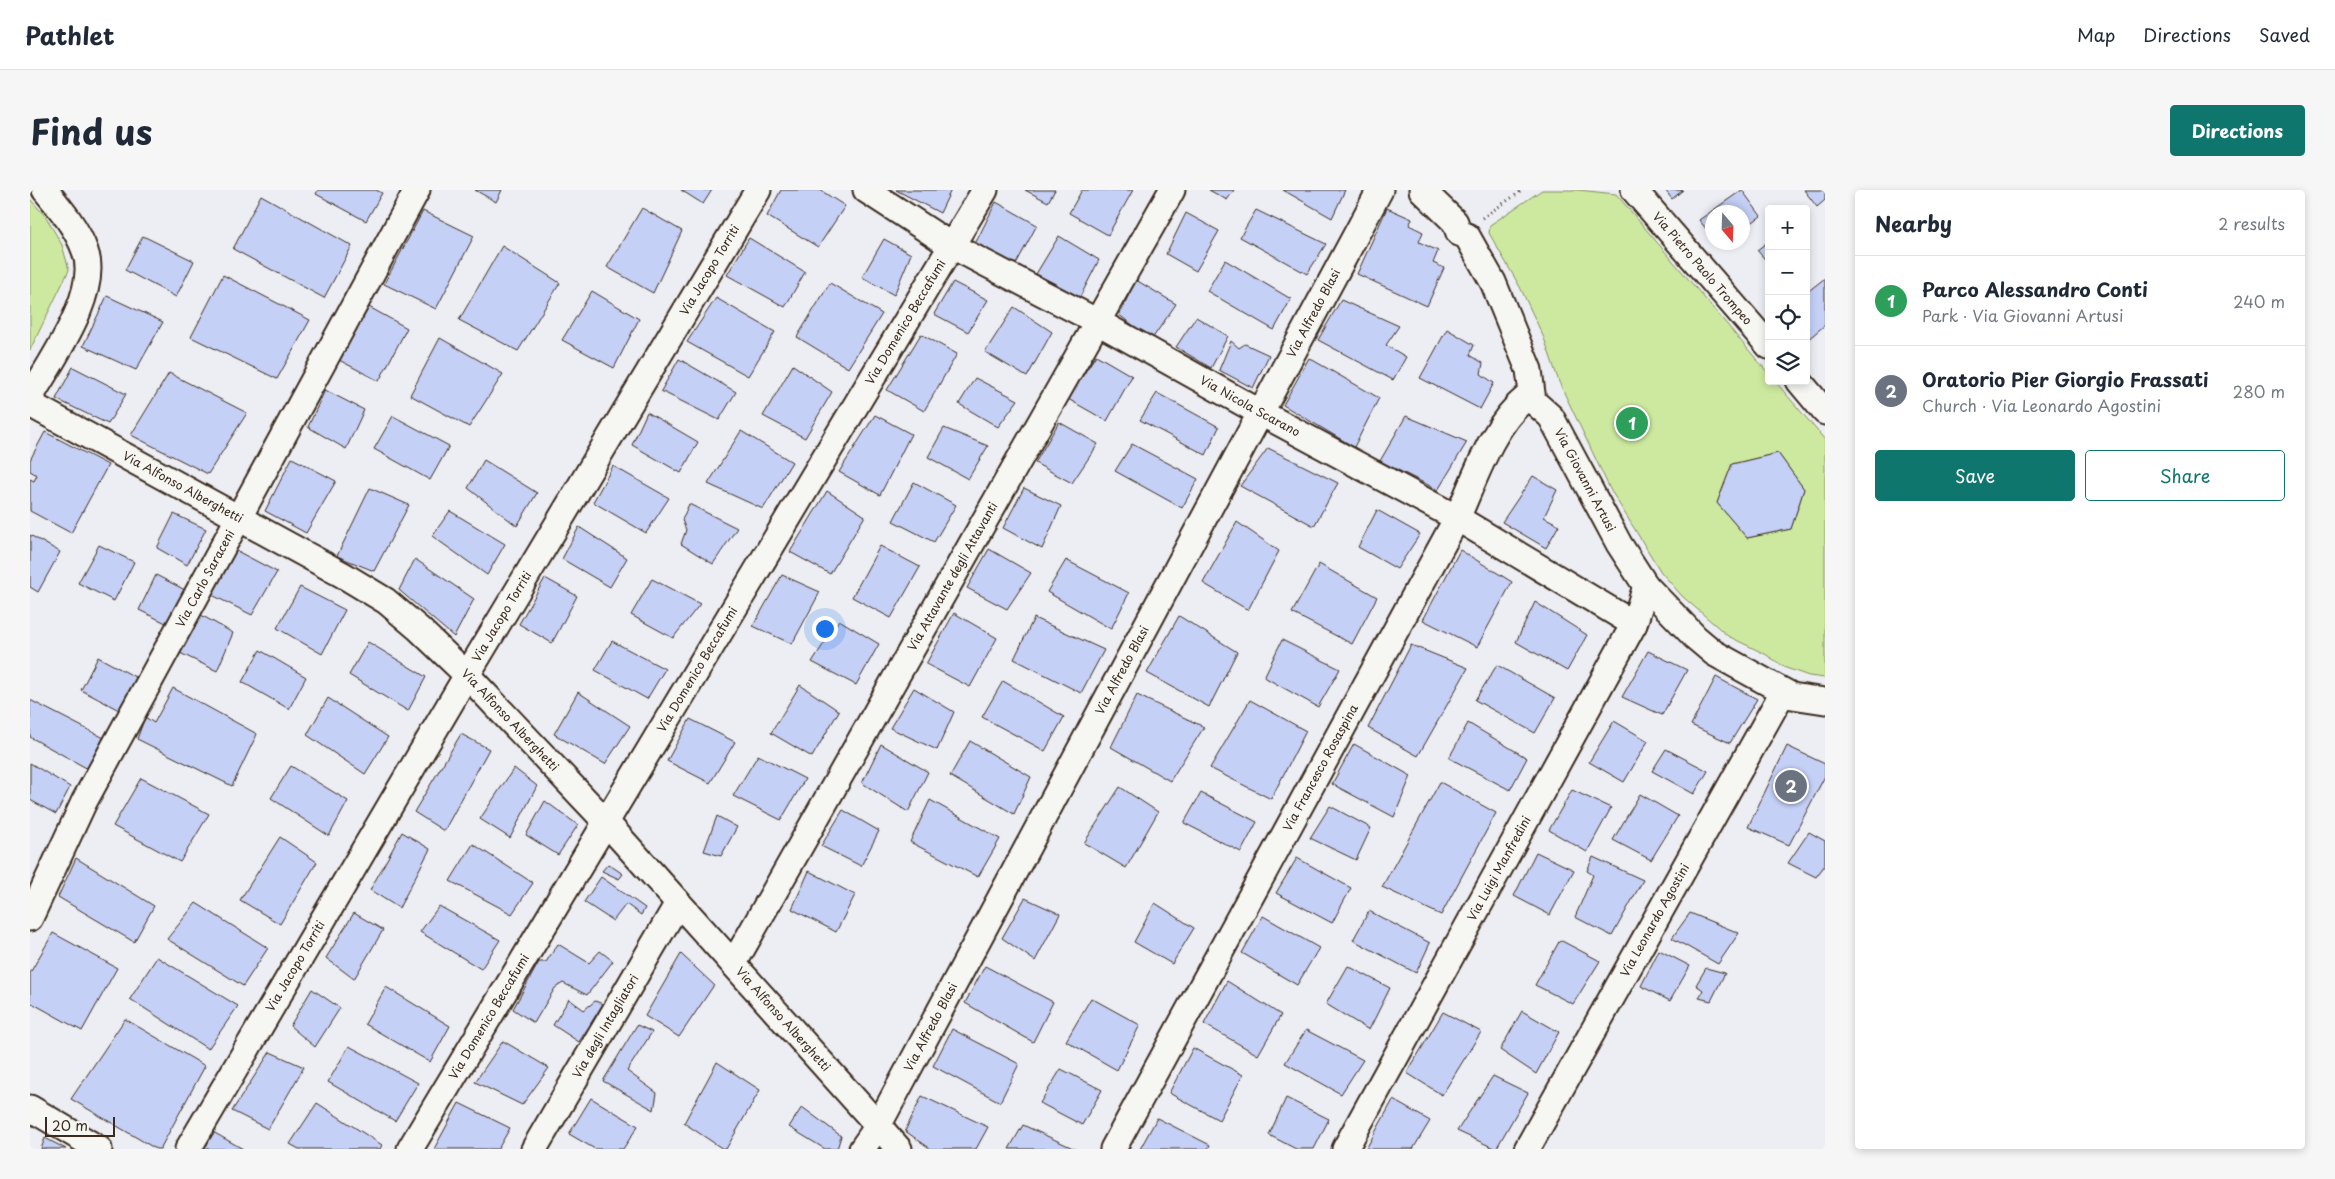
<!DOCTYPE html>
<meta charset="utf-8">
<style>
:root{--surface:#fff;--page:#f6f6f7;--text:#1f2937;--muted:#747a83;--line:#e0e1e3;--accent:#0f766e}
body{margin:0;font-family:"Playpen Sans",sans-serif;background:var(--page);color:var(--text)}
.controls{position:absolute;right:15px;top:15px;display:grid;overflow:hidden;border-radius:5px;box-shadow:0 2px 8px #0003}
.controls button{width:45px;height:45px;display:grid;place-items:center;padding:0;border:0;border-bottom:1px solid var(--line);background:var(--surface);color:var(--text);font:25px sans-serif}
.compass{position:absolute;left:1675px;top:15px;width:45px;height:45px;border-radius:50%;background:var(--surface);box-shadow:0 2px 8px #0003;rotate:161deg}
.scale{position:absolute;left:15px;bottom:12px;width:70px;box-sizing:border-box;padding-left:5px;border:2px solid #3b2a1e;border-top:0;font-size:14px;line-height:18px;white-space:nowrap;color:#3b2a1e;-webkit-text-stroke:4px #f6f6f2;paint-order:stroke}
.you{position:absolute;left:794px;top:438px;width:18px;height:18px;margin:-12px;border:4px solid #fff;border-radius:50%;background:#1a73e8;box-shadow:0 0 0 8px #1a73e833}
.badge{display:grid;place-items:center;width:32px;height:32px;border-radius:50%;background:var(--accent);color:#fff;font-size:16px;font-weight:700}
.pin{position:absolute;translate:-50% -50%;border:2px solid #fff;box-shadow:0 1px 5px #0006}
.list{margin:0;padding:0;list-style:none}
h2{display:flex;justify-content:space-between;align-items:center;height:65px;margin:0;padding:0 20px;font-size:21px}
h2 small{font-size:16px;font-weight:400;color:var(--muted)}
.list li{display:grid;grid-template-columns:32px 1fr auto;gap:15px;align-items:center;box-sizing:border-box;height:90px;padding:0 20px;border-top:1px solid var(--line)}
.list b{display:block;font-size:19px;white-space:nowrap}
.list p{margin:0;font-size:16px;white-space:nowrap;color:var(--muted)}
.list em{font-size:16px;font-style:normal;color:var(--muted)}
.actions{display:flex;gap:10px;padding:15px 20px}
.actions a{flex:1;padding:11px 0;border:1px solid var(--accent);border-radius:5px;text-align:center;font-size:18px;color:var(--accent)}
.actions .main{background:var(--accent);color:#fff}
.icon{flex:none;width:28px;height:28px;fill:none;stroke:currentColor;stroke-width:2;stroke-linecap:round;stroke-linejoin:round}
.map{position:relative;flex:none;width:1795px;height:959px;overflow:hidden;border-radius:5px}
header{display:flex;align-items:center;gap:30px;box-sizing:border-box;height:70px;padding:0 25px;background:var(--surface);border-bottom:1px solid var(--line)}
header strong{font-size:24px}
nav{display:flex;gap:28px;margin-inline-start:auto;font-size:18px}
.intro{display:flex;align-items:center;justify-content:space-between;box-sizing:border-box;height:120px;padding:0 30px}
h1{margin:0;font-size:35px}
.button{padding:12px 22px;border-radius:5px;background:var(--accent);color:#fff;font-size:18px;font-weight:700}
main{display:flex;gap:30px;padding:0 30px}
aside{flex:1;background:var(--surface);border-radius:5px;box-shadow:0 2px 8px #0003}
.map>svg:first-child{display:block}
</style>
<header>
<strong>Pathlet</strong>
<nav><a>Map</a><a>Directions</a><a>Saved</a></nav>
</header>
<div class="intro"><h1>Find us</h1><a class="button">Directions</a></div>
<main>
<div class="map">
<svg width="1795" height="959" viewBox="0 0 1795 959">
<rect width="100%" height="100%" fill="#eceef3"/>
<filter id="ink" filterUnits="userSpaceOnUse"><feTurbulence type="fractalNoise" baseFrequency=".02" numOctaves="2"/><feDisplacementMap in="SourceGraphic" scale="10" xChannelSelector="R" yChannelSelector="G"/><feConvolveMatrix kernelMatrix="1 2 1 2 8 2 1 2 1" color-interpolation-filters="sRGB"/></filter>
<g filter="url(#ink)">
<g fill="#cde99f" stroke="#848a5e" fill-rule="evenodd">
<path d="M1512,0H1548L1586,4L1739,184V191H1745L1795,250V488L1779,486L1756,478L1735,464L1698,446L1652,406L1631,382L1580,299L1529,192L1514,148L1490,97L1459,43L1460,35ZM1748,263L1774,299L1761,339L1717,348L1687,313L1702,274Z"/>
<polygon points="0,9 16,27 32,55 39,80 0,160"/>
</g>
<g fill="#c5d0f7" stroke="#3b2a1e">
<polygon points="288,0 346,0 352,3 336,31 286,4"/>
<polygon points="445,0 472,0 466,12"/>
<polygon points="651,0 682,0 673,14"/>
<polygon points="751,0 790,0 815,16 788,57 737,26"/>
<polygon points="866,0 921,0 910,23"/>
<polygon points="995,0 1025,0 1018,12"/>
<polygon points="1052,0 1103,0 1078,45 1039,23"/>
<polygon points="1179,0 1204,0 1197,10"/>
<polygon points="1253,0 1315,0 1302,28"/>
<polygon points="1635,0 1653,0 1642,9"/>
<polygon points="1712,0 1731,26 1712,40 1712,22 1682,22 1682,46 1669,30"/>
<polygon points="1774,0 1795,0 1795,10 1787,17"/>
<polygon points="231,5 322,56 294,108 203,59"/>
<polygon points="966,12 1007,35 986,74 945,54"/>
<polygon points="612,18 652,41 623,103 577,77"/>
<polygon points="1357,18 1382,29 1379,35 1393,42 1389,52 1408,61 1403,73 1414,78 1397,116 1327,84"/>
<polygon points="1226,20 1296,54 1277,84 1210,47"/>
<polygon points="393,21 444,46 406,119 354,94"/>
<polygon points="1156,23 1189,41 1166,81 1136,64"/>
<polygon points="113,46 164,71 146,107 95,80"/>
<polygon points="1029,46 1069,70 1050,107 1006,84"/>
<polygon points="719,48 775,82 755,117 697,85"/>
<polygon points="854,49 881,64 864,105 832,87"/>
<polygon points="1739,51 1739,74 1727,60"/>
<polygon points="472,56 530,93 488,161 429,130"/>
<polygon points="1195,70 1261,109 1244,140 1177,101"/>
<polygon points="193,85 280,130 247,189 161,147"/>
<polygon points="1795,88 1795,135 1776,151 1776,103"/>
<polygon points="1106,90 1146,114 1122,149 1089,125"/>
<polygon points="923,92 958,110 938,142 904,124"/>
<polygon points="800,93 852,124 818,178 767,147"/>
<polygon points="562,101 609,129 584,178 532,150"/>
<polygon points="77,106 133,132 106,180 53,156"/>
<polygon points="686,108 745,142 718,186 657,152"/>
<polygon points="1311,110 1369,136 1356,155 1376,167 1363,190 1288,150"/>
<polygon points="339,117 377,138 349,191 309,170"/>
<polygon points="984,117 1022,142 997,187 955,162"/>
<polygon points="1166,127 1198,146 1181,178 1146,157"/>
<polygon points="1417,139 1444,155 1440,165 1453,173 1451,184 1464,193 1450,219 1390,188"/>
<polygon points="891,144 927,164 894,221 857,200"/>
<polygon points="410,148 473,184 439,237 380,205"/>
<polygon points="1201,151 1209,158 1215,154 1239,165 1223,198 1189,180"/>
<polygon points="1066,165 1102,186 1077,231 1038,209"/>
<polygon points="1279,168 1349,208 1324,257 1253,215"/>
<polygon points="649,169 706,202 689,230 631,201"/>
<polygon points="763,175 802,202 775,248 733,226"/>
<polygon points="43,177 96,204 78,234 26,209"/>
<polygon points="139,183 217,223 178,284 101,245"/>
<polygon points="945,188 988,210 968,237 929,214"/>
<polygon points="295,200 334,220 316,259 278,237"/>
<polygon points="1127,203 1189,237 1176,265 1110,230"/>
<polygon points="617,222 668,252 651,283 602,255"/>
<polygon points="845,225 881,244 850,305 809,282"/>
<polygon points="363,226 419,256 400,290 344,259"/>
<polygon points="1376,226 1437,252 1408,300 1350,271"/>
<polygon points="1029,232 1068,254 1042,293 1005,273"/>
<polygon points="914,238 958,256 938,289 898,267"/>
<polygon points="711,241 762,272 733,319 678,294"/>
<polygon points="15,242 78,275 41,343 0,321 0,289 4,291 7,285 0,281 0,270"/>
<polygon points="1102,254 1168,289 1152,318 1085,281"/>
<polygon points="1238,258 1308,293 1284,336 1210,296"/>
<polygon points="1748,263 1774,299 1761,339 1717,348 1687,313 1702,274"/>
<polygon points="262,268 306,291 276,343 235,321"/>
<polygon points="454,270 507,303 487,336 438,298"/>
<polygon points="583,276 639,308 616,343 563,312"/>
<polygon points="1503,286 1527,300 1514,327 1529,335 1516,358 1472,332"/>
<polygon points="884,292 926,315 904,352 863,331"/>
<polygon points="340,298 379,315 344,381 307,366"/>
<polygon points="994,298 1031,316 1012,359 973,338"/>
<polygon points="797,301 835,326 800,384 760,362"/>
<polygon points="659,314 707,338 683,374 651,354 656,340 652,330"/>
<polygon points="1347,320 1390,344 1367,379 1328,357"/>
<polygon points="420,321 475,354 457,385 402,346"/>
<polygon points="144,324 176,339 157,375 127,358"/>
<polygon points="1207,332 1249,361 1218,420 1173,393"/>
<polygon points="549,337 597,368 580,397 532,369"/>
<polygon points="0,345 30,362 8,402 0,397"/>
<polygon points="69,355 104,372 84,411 48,393"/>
<polygon points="850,356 890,377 861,428 822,407"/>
<polygon points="959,359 1001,383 977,419 937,398"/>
<polygon points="205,360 247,382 222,425 180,404"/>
<polygon points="1430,360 1482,392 1447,457 1393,430"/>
<polygon points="385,369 444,409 424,447 369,400"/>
<polygon points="1036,370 1099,403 1081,439 1017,402"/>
<polygon points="1289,374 1347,407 1322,454 1262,423"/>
<polygon points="126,385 157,401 140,435 109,420"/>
<polygon points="752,385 790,402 762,454 723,436"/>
<polygon points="515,388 547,406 522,453 489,434"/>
<polygon points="622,389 670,414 643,448 601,425"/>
<polygon points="270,397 315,420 292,464 247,438"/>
<polygon points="1505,412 1557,445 1537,481 1486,452"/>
<polygon points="924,423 967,448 940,497 896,474"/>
<polygon points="171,425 203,443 187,481 150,463"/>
<polygon points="1149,426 1207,462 1179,517 1117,483"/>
<polygon points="1004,428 1074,460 1051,503 984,469"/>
<polygon points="809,430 849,454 826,495 782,472"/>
<polygon points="1252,450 1310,479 1288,517 1234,487"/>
<polygon points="582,451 635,479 617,509 565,480"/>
<polygon points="338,452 396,487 378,521 319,485"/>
<polygon points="1381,455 1438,478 1388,566 1338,538"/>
<polygon points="230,460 276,487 259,519 212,492"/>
<polygon points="1618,461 1657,480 1632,525 1592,507"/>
<polygon points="68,467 109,489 89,520 51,500"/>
<polygon points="1467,475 1525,508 1505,543 1445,510"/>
<polygon points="1686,487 1727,509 1700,553 1661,535"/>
<polygon points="973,491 1034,527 1015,561 952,527"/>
<polygon points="770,495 809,521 782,567 741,543"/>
<polygon points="143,498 227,544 202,596 107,549 115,527 124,533"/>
<polygon points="884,498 924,522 907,560 860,538"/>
<polygon points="548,502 600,536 575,574 524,544"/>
<polygon points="1107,505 1174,537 1140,591 1081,557"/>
<polygon points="298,508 358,547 335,584 277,545"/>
<polygon points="0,510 76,549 60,580 0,547"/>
<polygon points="1220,510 1276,541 1241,609 1180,578"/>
<polygon points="660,529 705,552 680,593 637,571"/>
<polygon points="1584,531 1618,551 1594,592 1559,572"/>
<polygon points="1438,533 1497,568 1480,600 1419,568"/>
<polygon points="431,544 459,559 414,641 384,622"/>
<polygon points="940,551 1001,587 984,624 920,586"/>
<polygon points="851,554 898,582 878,622 832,593"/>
<polygon points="1324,554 1381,586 1364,627 1302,594"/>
<polygon points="1757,556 1795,574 1795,586 1759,655 1718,637"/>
<polygon points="1636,559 1678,581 1664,604 1622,581"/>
<polygon points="728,565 775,589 751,630 703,606"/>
<polygon points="0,573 40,597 26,624 0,610"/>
<polygon points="261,576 318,611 299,646 241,608"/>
<polygon points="484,578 507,596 480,648 450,629"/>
<polygon points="111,588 179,624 150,672 83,636"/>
<polygon points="1410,592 1466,623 1411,725 1352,697"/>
<polygon points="1090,597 1128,622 1096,678 1054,653"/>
<polygon points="1542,600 1581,618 1557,662 1519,640"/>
<polygon points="1171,603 1227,632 1211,662 1154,633"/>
<polygon points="1610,604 1648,626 1621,670 1583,650"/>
<polygon points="900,610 970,649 948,687 880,652"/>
<polygon points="515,611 548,635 528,665 496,645"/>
<polygon points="1300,616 1341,638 1326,670 1280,648"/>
<polygon points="813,620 849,641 831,676 791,656"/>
<polygon points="687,626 707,637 691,666 674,661"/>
<polygon points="372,642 400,659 369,718 340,700"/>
<polygon points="1779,642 1795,651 1795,675 1786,687 1758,673"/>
<polygon points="250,647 287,672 250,734 210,710"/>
<polygon points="443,654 503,693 482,724 420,691"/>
<polygon points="1506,662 1544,680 1520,725 1484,706"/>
<polygon points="1563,667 1613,690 1582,746 1545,727 1563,685 1557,681"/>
<polygon points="46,668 124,716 104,752 28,707"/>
<polygon points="1267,668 1321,698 1302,733 1246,703"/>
<polygon points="578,674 593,684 589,689 572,681"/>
<polygon points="779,681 825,705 806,742 762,719"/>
<polygon points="571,687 615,718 611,725 596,714 583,731 554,712"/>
<polygon points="995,708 1030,724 1005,771 972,748"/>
<polygon points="166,713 238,758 213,796 137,749"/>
<polygon points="1125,713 1164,738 1142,774 1104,752"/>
<polygon points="409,716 470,750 451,779 390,742"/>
<polygon points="1339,721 1400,753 1386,783 1323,750"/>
<polygon points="324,723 353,740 324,789 296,768"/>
<polygon points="1660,723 1709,743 1688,774 1642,748"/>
<polygon points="1233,726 1289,758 1267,795 1212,763"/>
<polygon points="23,743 87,778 52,841 0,812 0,783"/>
<polygon points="1530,750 1570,771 1543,814 1505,795"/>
<polygon points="528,754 559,773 570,761 583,771 557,805 533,793 525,798 504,833 483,819 509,772 516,772"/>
<polygon points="1629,760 1660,776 1640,811 1611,796"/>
<polygon points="651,764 684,795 649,847 615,826"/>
<polygon points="127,767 208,816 178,859 100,809"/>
<polygon points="955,776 1023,812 1003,852 935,813"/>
<polygon points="1318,776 1360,798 1339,840 1296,814"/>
<polygon points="1676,778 1695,783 1681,811 1669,808 1673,800 1666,795"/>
<polygon points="1197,791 1251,825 1228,865 1174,834"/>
<polygon points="356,797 420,836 400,872 335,834"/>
<polygon points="282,799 310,818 285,857 260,836"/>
<polygon points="1061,808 1110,835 1087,880 1036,851"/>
<polygon points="539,809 554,820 565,811 573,814 549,852 523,835"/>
<polygon points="1492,821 1529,842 1506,884 1470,860"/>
<polygon points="1413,822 1451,842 1412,905 1377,883"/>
<polygon points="95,829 175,876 130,959 126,959 41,909"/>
<polygon points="607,835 622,842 597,881 627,903 624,920 573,891"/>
<polygon points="922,839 989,874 970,912 903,876"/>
<polygon points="1276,840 1333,870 1311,904 1255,873"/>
<polygon points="473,851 519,878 492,915 445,892"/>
<polygon points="319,856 388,893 365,931 298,892"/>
<polygon points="1163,858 1213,885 1189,930 1139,903"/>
<polygon points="240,862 274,877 238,939 202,921"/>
<polygon points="687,872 730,900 696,959 693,959 654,933"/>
<polygon points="1031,879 1072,900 1052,935 1010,913"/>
<polygon points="1463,886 1498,903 1466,959 1427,941"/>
<polygon points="892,906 958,937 946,959 901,959 875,941"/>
<polygon points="561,908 608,936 593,959 565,959 539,944"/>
<polygon points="1256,908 1299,929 1284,959 1266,959 1239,945"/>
<polygon points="1363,910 1400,931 1383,959 1336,959"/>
<polygon points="287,913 352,955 350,959 269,959 260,954"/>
<polygon points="429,913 480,938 468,959 404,959"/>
<polygon points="772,917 811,946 807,959 795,959 759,937"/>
<polygon points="1127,928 1180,955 1178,959 1110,959"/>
<polygon points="993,935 1045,959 979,959"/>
<polygon points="183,942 213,959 175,959"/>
<polygon points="15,948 36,959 11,959"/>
</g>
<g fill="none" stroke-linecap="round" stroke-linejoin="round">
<defs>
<g id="street">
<path id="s1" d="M836,0L922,56L1068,132L1231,223L1427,328L1604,434"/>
<path id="s2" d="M1392,0L1425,32L1429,43L1437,46L1463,92L1499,180L1503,211L1521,227L1589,354L1616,396L1665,447L1684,463L1762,506L1795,511"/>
<path id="s3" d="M1604,0L1739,156"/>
<polyline points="1769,191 1795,222"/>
<path d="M0,208C20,172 71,103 55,61C47,38 30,18 15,0"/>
<path id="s4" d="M0,214L313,385L356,411L389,439L437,485L576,632L869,959"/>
<path id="s5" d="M0,728L54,612L387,0"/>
<path id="s6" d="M704,773L1142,0"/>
<polyline points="0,918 69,959"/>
<path id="s7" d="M158,959L437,485L728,0"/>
<path id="s8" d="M380,959L955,0"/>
<path id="s9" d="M504,959L648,713"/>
<path id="s10" d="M832,959L848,936L1350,0"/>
<path id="s11" d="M1083,959L1427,328C1446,287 1461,236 1497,207L1503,211"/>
<path id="s12" d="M1315,959L1604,434L1616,396"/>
<path id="s13" d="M1497,959L1753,502"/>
</g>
</defs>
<use href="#street" stroke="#3b2a1e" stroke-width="29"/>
<polyline stroke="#3b2a1e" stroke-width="3" stroke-dasharray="1 4" stroke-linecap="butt" points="1452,28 1493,0"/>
<use href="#street" stroke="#f6f6f2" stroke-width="25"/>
</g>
</g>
<g text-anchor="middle" stroke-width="4" stroke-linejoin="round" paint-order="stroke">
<g font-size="12" fill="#3b2a1e" stroke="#f6f6f2">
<text dy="4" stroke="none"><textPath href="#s3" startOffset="104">Via Pietro Paolo Trompeo</textPath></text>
<text dy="4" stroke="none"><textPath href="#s7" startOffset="1022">Via Jacopo Torriti</textPath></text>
<text dy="4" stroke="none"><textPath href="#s10" startOffset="950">Via Alfredo Blasi</textPath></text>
<text dy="4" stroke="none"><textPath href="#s8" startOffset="964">Via Domenico Beccafumi</textPath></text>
<text dy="4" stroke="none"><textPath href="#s1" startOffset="441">Via Nicola Scarano</textPath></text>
<text dy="4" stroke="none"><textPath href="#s2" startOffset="341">Via Giovanni Artusi</textPath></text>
<text dy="4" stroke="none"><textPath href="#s4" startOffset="174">Via Alfonso Alberghetti</textPath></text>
<text dy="4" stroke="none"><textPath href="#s6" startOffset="444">Via Attavante degli Attavanti</textPath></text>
<text dy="4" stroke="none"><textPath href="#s5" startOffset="382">Via Carlo Saraceni</textPath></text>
<text dy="4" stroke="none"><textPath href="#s7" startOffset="618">Via Jacopo Torriti</textPath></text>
<text dy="4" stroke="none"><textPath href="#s8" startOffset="559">Via Domenico Beccafumi</textPath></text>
<text dy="4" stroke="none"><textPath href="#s10" startOffset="545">Via Alfredo Blasi</textPath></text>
<text dy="4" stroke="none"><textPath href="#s4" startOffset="579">Via Alfonso Alberghetti</textPath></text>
<text dy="4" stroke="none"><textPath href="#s11" startOffset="434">Via Francesco Rosaspina</textPath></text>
<text dy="4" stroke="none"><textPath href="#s12" startOffset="320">Via Luigi Manfredini</textPath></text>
<text dy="4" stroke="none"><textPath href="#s13" startOffset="262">Via Leonardo Agostini</textPath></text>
<text dy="4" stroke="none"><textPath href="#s7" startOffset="212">Via Jacopo Torriti</textPath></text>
<text dy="4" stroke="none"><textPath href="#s8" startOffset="154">Via Domenico Beccafumi</textPath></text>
<text dy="4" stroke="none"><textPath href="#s4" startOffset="984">Via Alfonso Alberghetti</textPath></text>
<text dy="4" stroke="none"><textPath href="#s9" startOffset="142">Via degli Intagliatori</textPath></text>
<text dy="4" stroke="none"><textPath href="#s10" startOffset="140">Via Alfredo Blasi</textPath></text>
</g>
</g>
</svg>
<div class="controls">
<button>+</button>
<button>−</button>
<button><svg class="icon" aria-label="locate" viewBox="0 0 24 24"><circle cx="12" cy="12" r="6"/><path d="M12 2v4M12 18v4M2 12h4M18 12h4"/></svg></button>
<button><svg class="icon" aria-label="layers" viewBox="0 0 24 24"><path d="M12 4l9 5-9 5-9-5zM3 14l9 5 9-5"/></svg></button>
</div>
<svg class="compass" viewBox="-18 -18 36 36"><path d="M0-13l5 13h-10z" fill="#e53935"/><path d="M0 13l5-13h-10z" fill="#747a83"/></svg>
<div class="scale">20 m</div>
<div class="you"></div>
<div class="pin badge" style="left:1602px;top:233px;background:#2e9e5b">1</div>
<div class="pin badge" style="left:1761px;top:596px;background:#6b7280">2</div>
</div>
<aside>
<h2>Nearby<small>2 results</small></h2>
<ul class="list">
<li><span class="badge" style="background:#2e9e5b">1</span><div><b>Parco Alessandro Conti</b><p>Park · Via Giovanni Artusi</p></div><em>240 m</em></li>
<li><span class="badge" style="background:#6b7280">2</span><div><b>Oratorio Pier Giorgio Frassati</b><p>Church · Via Leonardo Agostini</p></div><em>280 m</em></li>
</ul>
<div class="actions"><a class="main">Save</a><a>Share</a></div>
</aside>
</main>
